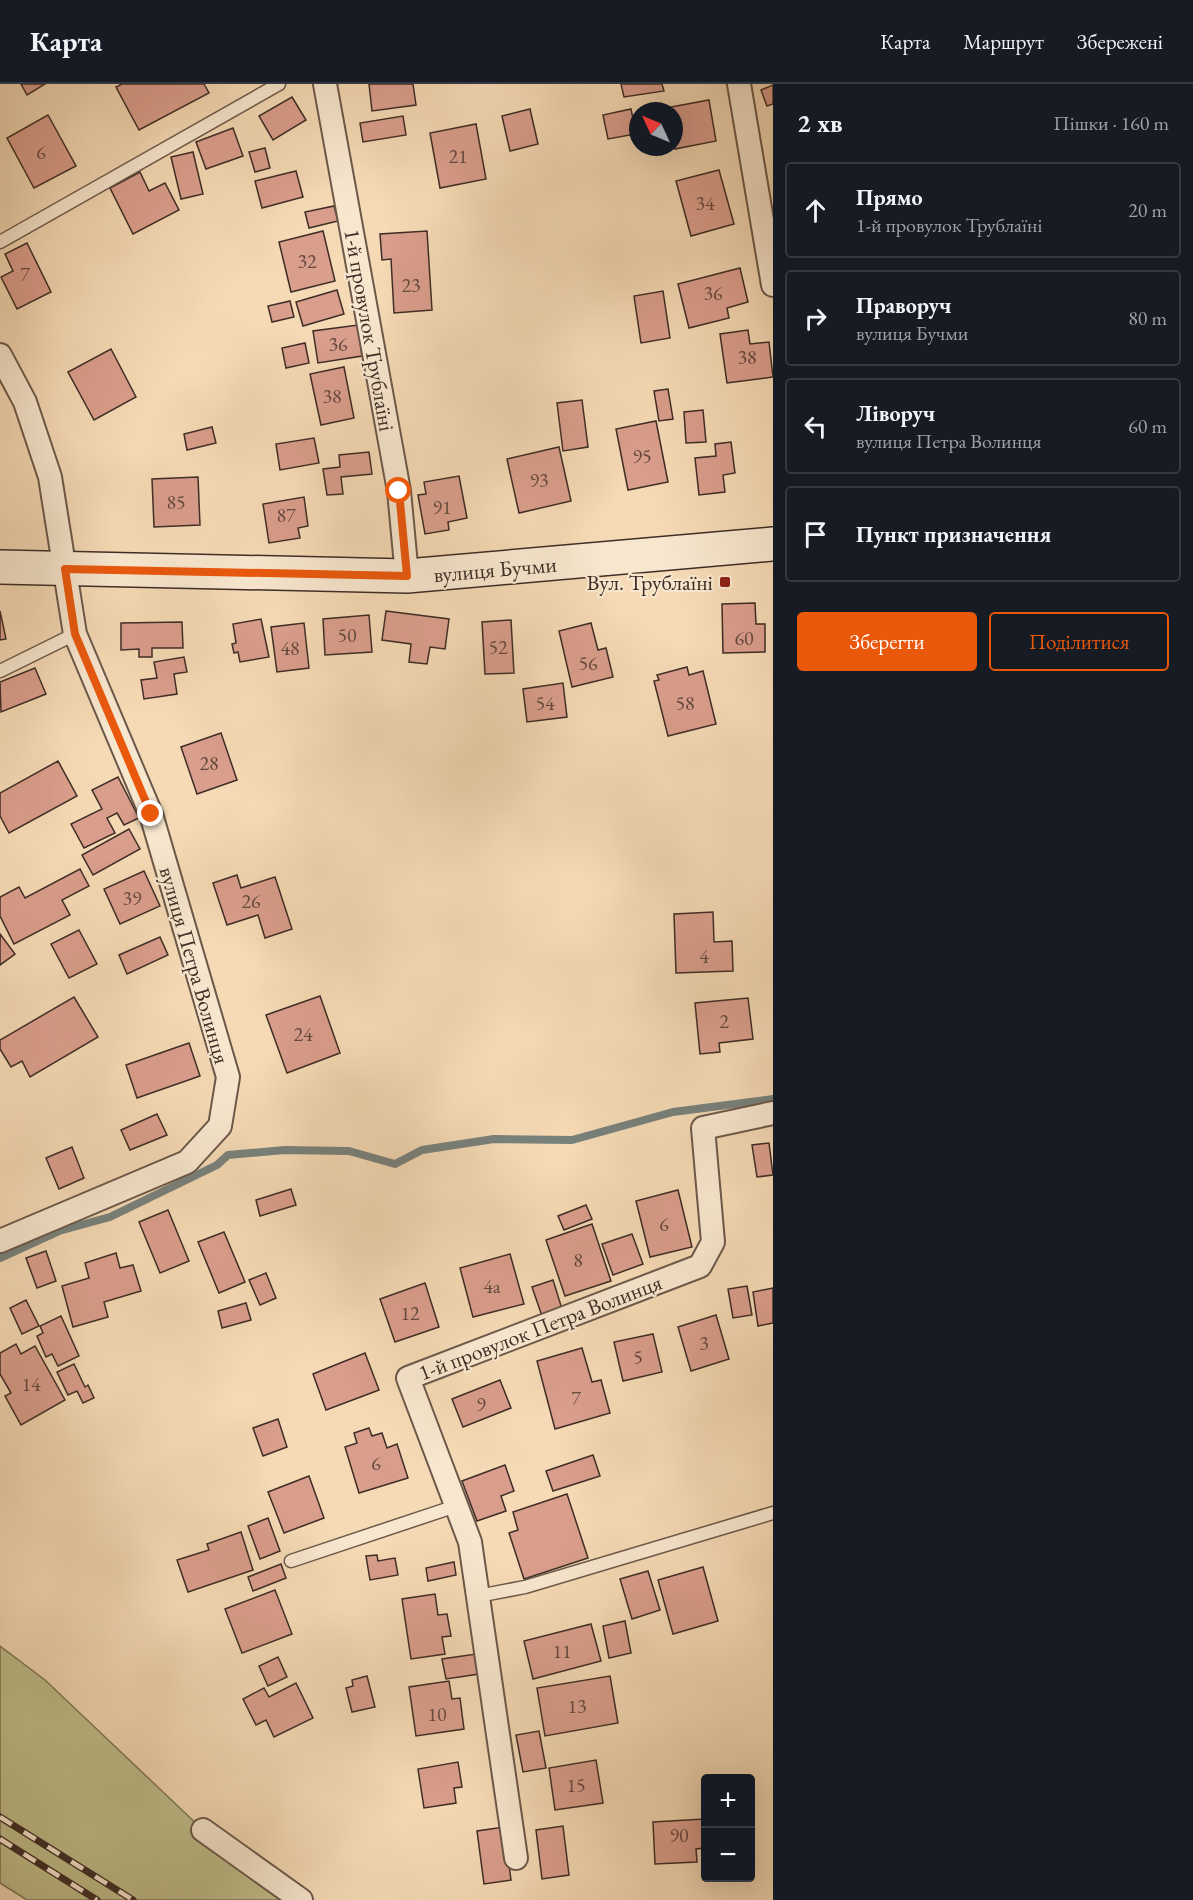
<!DOCTYPE html>
<html lang="uk">
<meta charset="utf-8">
<style>
:root{--surface:#171b24;--page:#20242c;--text:#f1f3f6;--muted:#9ea1a6;--line:#363941;--accent:#ea580c}
body{margin:0;font-family:"EB Garamond",serif;background:var(--page);color:var(--text)}
.controls{position:absolute;right:18px;bottom:18px;display:grid;overflow:hidden;border-radius:6px;box-shadow:0 6px 24px #0002}
.controls button{width:54px;height:54px;display:grid;place-items:center;padding:0;border:0;border-bottom:2px solid var(--line);background:var(--surface);color:var(--text);font:30px sans-serif}
.compass{position:absolute;left:629px;top:18px;width:54px;height:54px;border-radius:50%;background:var(--surface);box-shadow:0 6px 24px #0002;rotate:314deg}
.stop{position:absolute;width:18px;height:18px;margin:-14px;border:4px solid #ea580c;border-radius:50%;background:#fff}
.stop.end{background:#ea580c;border-color:#fff;box-shadow:0 2px 6px #0008}
.list{margin:0;padding:0;list-style:none}
h2{display:flex;justify-content:space-between;align-items:center;height:78px;margin:0;padding:0 24px;font-size:26px}
h2 small{font-size:20px;font-weight:400;color:var(--muted)}
.list li{display:grid;grid-template-columns:39px 1fr auto;gap:18px;align-items:center;box-sizing:border-box;height:96px;margin:0 12px 12px;padding:0 12px;border:2px solid var(--line);border-radius:6px}
.list b{display:block;font-size:22px;white-space:nowrap}
.list p{margin:0;font-size:20px;white-space:nowrap;color:var(--muted)}
.list em{font-size:20px;font-style:normal;color:var(--muted)}
.actions{display:flex;gap:12px;padding:18px 24px}
.actions a{flex:1;padding:14px 0;border:2px solid var(--accent);border-radius:6px;text-align:center;font-size:21px;color:var(--accent)}
.actions .main{background:var(--accent);color:#fff}
.icon{flex:none;width:33px;height:33px;fill:none;stroke:currentColor;stroke-width:2;stroke-linecap:round;stroke-linejoin:round}
.map{position:relative;flex:none;width:773px;height:1816px;overflow:hidden}
header{display:flex;align-items:center;gap:36px;box-sizing:border-box;height:84px;padding:0 30px;background:var(--surface);border-bottom:2px solid var(--line)}
header strong{font-size:28px}
nav{display:flex;gap:33px;margin-inline-start:auto;font-size:21px}
main{display:flex}
aside{flex:1;background:var(--surface)}
.map>svg:first-child{display:block}
</style>
<header>
<strong>Карта</strong>
<nav><a>Карта</a><a>Маршрут</a><a>Збережені</a></nav>
</header>
<main>
<div class="map">
<svg width="773" height="1816" viewBox="0 0 773 1816">
<rect width="100%" height="100%" fill="#f5dab5"/>
<filter id="stains"><feTurbulence type="fractalNoise" baseFrequency=".00333" numOctaves="4"/><feColorMatrix values="0 0 0 0 .2 0 0 0 0 .09 0 0 0 0 .02 0 0 0 .5 -.17"/></filter>
<radialGradient id="worn" r=".72"><stop offset=".6" stop-color="#630" stop-opacity="0"/><stop offset="1" stop-color="#630" stop-opacity=".3"/></radialGradient>
<polygon fill="#bfbe8b" stroke="#7e7658" stroke-width="1.5" points="0,1562 45,1596 203,1746 301,1816 27,1816 0,1799"/>
<g fill="none" stroke-linecap="round" stroke-linejoin="round">
<polyline stroke="#78817c" stroke-width="8" points="0,1174 59,1147 110,1133 217,1081 228,1071 285,1066 349,1067 395,1080 422,1066 494,1055 572,1056 673,1028 773,1015"/>
</g>
<g fill="#da9e8c" stroke="#3e2d26" stroke-width="1.5">
<polygon points="21,0 45,0 27,11"/>
<polygon points="122,0 204,0 209,9 139,46 116,3"/>
<polygon points="369,0 413,0 416,21 372,27"/>
<polygon points="621,0 662,0 664,7 624,13"/>
<polygon points="773,1 773,20 767,22 761,6"/>
<polygon points="292,13 306,36 273,56 259,32"/>
<polygon points="709,16 716,57 675,65 674,27 650,27"/>
<polygon points="530,25 538,60 510,67 502,32"/>
<polygon points="631,25 636,50 608,55 603,31"/>
<polygon points="48,31 76,82 34,104 7,54"/>
<polygon points="403,32 406,51 363,58 360,39"/>
<polygon points="476,40 486,95 440,104 430,49"/>
<polygon points="233,44 243,72 206,85 196,58"/>
<polygon points="265,64 270,84 255,88 249,68"/>
<polygon points="193,68 203,110 181,115 171,73"/>
<polygon points="719,86 734,140 691,152 676,97"/>
<polygon points="296,87 303,113 262,124 255,97"/>
<polygon points="140,88 149,107 165,99 179,126 133,150 110,104"/>
<polygon points="334,122 338,137 309,144 305,128"/>
<polygon points="323,147 335,197 291,208 279,158"/>
<polygon points="427,147 432,226 394,229 391,175 382,176 380,150"/>
<polygon points="27,159 51,208 17,225 1,193 13,187 5,170"/>
<polygon points="740,184 748,218 727,224 729,234 689,244 678,200"/>
<polygon points="337,206 344,230 303,242 296,218"/>
<polygon points="663,207 670,254 641,259 634,212"/>
<polygon points="290,217 294,233 272,238 268,222"/>
<polygon points="358,241 362,272 318,279 313,247"/>
<polygon points="748,246 750,260 769,258 773,293 727,299 720,250"/>
<polygon points="305,259 309,279 286,284 282,264"/>
<polygon points="111,265 136,313 94,336 68,288"/>
<polygon points="344,283 354,334 321,341 310,290"/>
<polygon points="668,305 673,335 659,337 654,307"/>
<polygon points="582,316 588,363 563,367 557,319"/>
<polygon points="703,326 706,358 686,359 684,328"/>
<polygon points="656,337 668,398 628,406 616,345"/>
<polygon points="212,343 216,359 187,366 184,350"/>
<polygon points="314,354 319,379 280,386 276,360"/>
<polygon points="731,358 735,389 723,391 725,408 699,411 695,374 716,372 715,360"/>
<polygon points="559,363 571,417 519,429 507,375"/>
<polygon points="369,368 372,390 341,393 343,410 327,411 323,385 340,383 339,371"/>
<polygon points="459,392 467,434 448,438 449,446 425,450 418,411 426,410 424,398"/>
<polygon points="198,393 200,441 154,443 152,395"/>
<polygon points="304,413 308,442 298,444 300,454 269,459 263,420"/>
<polygon points="755,519 756,540 765,540 765,568 723,569 722,520"/>
<polygon points="0,527 6,555 0,556"/>
<polygon points="386,527 449,535 445,565 430,563 427,580 409,578 411,560 382,556"/>
<polygon points="369,531 372,568 325,571 323,535"/>
<polygon points="261,535 269,573 240,578 238,568 234,569 232,560 236,559 233,540"/>
<polygon points="511,536 514,589 485,590 482,538"/>
<polygon points="182,538 183,564 152,564 152,573 139,573 139,565 121,566 121,539"/>
<polygon points="304,539 309,584 277,588 271,543"/>
<polygon points="591,539 598,566 606,564 613,593 572,603 559,547"/>
<polygon points="184,573 187,588 174,590 177,610 144,615 141,596 157,594 154,578"/>
<polygon points="687,583 689,591 703,587 716,640 668,652 654,597 659,596 657,591"/>
<polygon points="35,584 46,610 1,628 0,598"/>
<polygon points="563,599 567,633 527,638 523,605"/>
<polygon points="221,649 237,696 197,710 181,663"/>
<polygon points="58,677 77,712 9,749 0,732 0,709"/>
<polygon points="118,693 139,734 124,741 117,729 107,734 115,749 84,764 71,740 102,725 92,706"/>
<polygon points="129,745 140,765 93,791 82,771"/>
<polygon points="80,785 89,802 62,816 70,831 14,860 0,832 0,813 19,803 25,814"/>
<polygon points="144,787 160,822 120,840 104,805"/>
<polygon points="237,791 241,804 275,793 292,845 265,854 258,831 227,841 213,799"/>
<polygon points="713,828 714,858 732,857 733,887 676,889 674,830"/>
<polygon points="79,846 97,880 69,894 51,860"/>
<polygon points="0,850 15,870 0,881"/>
<polygon points="160,853 168,871 127,890 119,871"/>
<polygon points="320,912 340,969 287,989 266,931"/>
<polygon points="74,913 98,953 30,993 22,977 11,983 0,965 0,956"/>
<polygon points="748,914 753,955 719,959 720,968 700,970 695,919"/>
<polygon points="189,959 200,992 137,1014 126,981"/>
<polygon points="157,1030 167,1051 130,1066 121,1046"/>
<polygon points="769,1059 773,1091 757,1093 752,1061"/>
<polygon points="72,1063 84,1094 59,1105 46,1074"/>
<polygon points="291,1105 296,1121 260,1132 256,1116"/>
<polygon points="678,1106 692,1163 650,1173 636,1117"/>
<polygon points="586,1121 592,1135 564,1146 558,1132"/>
<polygon points="168,1126 189,1177 160,1189 139,1138"/>
<polygon points="592,1140 611,1197 565,1212 546,1156"/>
<polygon points="224,1148 245,1198 219,1209 198,1158"/>
<polygon points="632,1150 643,1180 613,1191 602,1160"/>
<polygon points="46,1167 56,1197 37,1204 26,1174"/>
<polygon points="116,1169 120,1184 133,1181 141,1207 104,1218 108,1233 73,1243 62,1202 89,1194 85,1179"/>
<polygon points="510,1170 524,1220 473,1233 460,1184"/>
<polygon points="266,1189 276,1214 260,1221 249,1196"/>
<polygon points="553,1196 562,1225 542,1232 532,1203"/>
<polygon points="425,1199 439,1243 395,1258 380,1215"/>
<polygon points="747,1202 752,1231 733,1234 728,1205"/>
<polygon points="773,1204 773,1239 758,1242 753,1208"/>
<polygon points="26,1216 39,1242 22,1250 10,1224"/>
<polygon points="246,1219 251,1236 222,1244 218,1227"/>
<polygon points="716,1231 729,1275 691,1287 678,1243"/>
<polygon points="61,1232 79,1272 58,1282 52,1270 46,1273 37,1252 43,1249 40,1242"/>
<polygon points="653,1250 662,1288 623,1297 614,1258"/>
<polygon points="16,1260 21,1270 35,1262 65,1316 21,1341 5,1312 11,1309 0,1290 0,1269"/>
<polygon points="582,1264 592,1298 601,1296 610,1329 555,1345 537,1277"/>
<polygon points="365,1269 379,1306 326,1326 313,1290"/>
<polygon points="74,1280 85,1303 88,1301 94,1314 83,1319 77,1307 68,1311 57,1288"/>
<polygon points="500,1296 511,1324 463,1343 452,1315"/>
<polygon points="278,1335 287,1363 263,1372 253,1344"/>
<polygon points="369,1344 372,1352 382,1349 387,1364 397,1360 408,1394 359,1409 345,1363 357,1359 354,1349"/>
<polygon points="593,1371 600,1392 553,1407 546,1387"/>
<polygon points="505,1381 514,1407 501,1412 506,1427 477,1437 462,1397"/>
<polygon points="309,1392 324,1434 284,1449 268,1408"/>
<polygon points="567,1410 588,1474 524,1495 509,1449 518,1446 513,1428"/>
<polygon points="268,1434 280,1467 260,1475 248,1442"/>
<polygon points="241,1448 253,1486 188,1508 177,1476 209,1466 207,1460"/>
<polygon points="377,1471 378,1477 395,1474 398,1491 370,1496 366,1472"/>
<polygon points="454,1478 456,1491 428,1497 426,1484"/>
<polygon points="281,1480 286,1494 253,1507 248,1493"/>
<polygon points="703,1483 718,1537 673,1550 658,1496"/>
<polygon points="648,1487 660,1526 632,1535 620,1495"/>
<polygon points="275,1506 292,1550 242,1569 225,1525"/>
<polygon points="435,1510 438,1531 447,1530 451,1552 442,1553 445,1570 411,1575 402,1515"/>
<polygon points="625,1537 631,1569 609,1574 603,1542"/>
<polygon points="591,1540 601,1577 533,1595 524,1557"/>
<polygon points="476,1570 479,1590 446,1595 442,1575"/>
<polygon points="278,1573 287,1593 268,1602 259,1582"/>
<polygon points="367,1592 375,1623 352,1628 346,1604 353,1602 352,1596"/>
<polygon points="610,1592 618,1639 545,1652 537,1604"/>
<polygon points="449,1597 452,1615 460,1614 464,1645 416,1652 409,1603"/>
<polygon points="296,1599 313,1634 274,1653 266,1636 256,1641 243,1615 264,1604 269,1613"/>
<polygon points="539,1647 546,1684 523,1688 516,1651"/>
<polygon points="596,1676 603,1719 555,1726 549,1684"/>
<polygon points="458,1678 462,1703 454,1704 456,1719 424,1724 418,1685"/>
<polygon points="704,1735 705,1764 696,1765 697,1778 655,1780 653,1738"/>
<polygon points="563,1742 569,1791 542,1795 536,1746"/>
<polygon points="504,1743 511,1796 484,1800 477,1747"/>
</g>
<g fill="none" stroke-linecap="round" stroke-linejoin="round">
<defs>
<g id="lane">
<polyline points="0,158 279,0"/>
<polyline points="0,587 75,550"/>
<polyline points="291,1477 456,1422"/>
<polyline points="478,1512 525,1503 773,1429"/>
</g>
<g id="street">
<polyline points="325,0 399,407 407,492"/>
<polyline points="739,0 773,201"/>
<polyline points="0,271 25,318 50,393 75,550 151,730 228,993 220,1042 187,1078 0,1157"/>
<polyline points="203,1746 301,1816"/>
<polyline points="516,1774 470,1458 408,1294 700,1182 713,1158 703,1044 773,1029"/>
</g>
<polyline id="secondary" points="0,483 407,492 773,460"/>
</defs>
<use href="#lane" stroke="#6c584a" stroke-width="15"/>
<use href="#street" stroke="#6c584a" stroke-width="26"/>
<use href="#secondary" stroke="#3e2d26" stroke-width="36"/>
<use href="#lane" stroke="#f8e7cf" stroke-width="12"/>
<use href="#street" stroke="#f8e7cf" stroke-width="22"/>
<use href="#secondary" stroke="#f8e7cf" stroke-width="33"/>
<defs>
<g id="rail">
<polyline points="0,1733 133,1816"/>
<polyline points="0,1755 97,1816"/>
</g>
</defs>
<use href="#rail" stroke="#3e2d26" stroke-width="7"/>
<use href="#rail" stroke="#f8e7cf" stroke-width="4.5" stroke-dasharray="14" stroke-linecap="butt"/>
</g>
<g fill="none" stroke-linecap="round" stroke-linejoin="round">
<polyline stroke="#ea580c" stroke-width="8" points="151,730 75,550 65,485 407,492 399,407"/>
</g>
<rect fill="#8f2418" stroke="#f8e7cf" stroke-width="2" x="719" y="492" width="12" height="12" rx="3"/>
<g text-anchor="middle" stroke-width="4.5" stroke-linejoin="round" paint-order="stroke">
<g font-size="20" fill="#654940">
<text x="41" y="75">6</text>
<text x="458" y="79">21</text>
<text x="705" y="126">34</text>
<text x="307" y="184">32</text>
<text x="25" y="197">7</text>
<text x="411" y="208">23</text>
<text x="713" y="216">36</text>
<text x="338" y="267">36</text>
<text x="747" y="280">38</text>
<text x="332" y="319">38</text>
<text x="642" y="379">95</text>
<text x="539" y="403">93</text>
<text x="176" y="425">85</text>
<text x="442" y="430">91</text>
<text x="286" y="438">87</text>
<text x="347" y="558">50</text>
<text x="744" y="561">60</text>
<text x="498" y="570">52</text>
<text x="290" y="571">48</text>
<text x="588" y="586">56</text>
<text x="545" y="626">54</text>
<text x="685" y="626">58</text>
<text x="209" y="686">28</text>
<text x="132" y="821">39</text>
<text x="251" y="824">26</text>
<text x="704" y="879">4</text>
<text x="724" y="944">2</text>
<text x="303" y="957">24</text>
<text x="664" y="1147">6</text>
<text x="578" y="1183">8</text>
<text x="492" y="1209">4а</text>
<text x="410" y="1236">12</text>
<text x="704" y="1266">3</text>
<text x="638" y="1280">5</text>
<text x="31" y="1307">14</text>
<text x="576" y="1321">7</text>
<text x="481" y="1327">9</text>
<text x="376" y="1386">6</text>
<text x="562" y="1574">11</text>
<text x="577" y="1629">13</text>
<text x="437" y="1637">10</text>
<text x="576" y="1708">15</text>
<text x="679" y="1758">90</text>
</g>
<g font-size="22" fill="#3e2d26" stroke="#f8e7cf">
<text transform="translate(370 246) rotate(80)" y="8">1-й провулок Трублаїні</text>
<text transform="translate(495 485) rotate(-5)" y="8">вулиця Бучми</text>
<text transform="translate(195 881) rotate(74)" y="8">вулиця Петра Волинця</text>
<text transform="translate(540 1243) rotate(-21)" y="8">1-й провулок Петра Волинця</text>
</g>
<g font-size="22" fill="#3e2d26" stroke="#f8e7cf" text-anchor="end">
<text x="713" y="506">Вул. Трублаїні</text>
</g>
</g>
<rect width="100%" height="100%" filter="url(#stains)"/>
<rect width="100%" height="100%" fill="url(#worn)"/>
</svg>
<div class="controls">
<button>+</button>
<button>−</button>
</div>
<svg class="compass" viewBox="-18 -18 36 36"><path d="M0-13l5 13h-10z" fill="#e53935"/><path d="M0 13l5-13h-10z" fill="#9ea1a6"/></svg>
<div class="stop" style="left:399px;top:407px"></div>
<div class="stop end" style="left:151px;top:730px"></div>
</div>
<aside>
<h2>2 хв<small>Пішки · 160 m</small></h2>
<ul class="list">
<li><svg class="icon" aria-label="ahead" viewBox="0 0 24 24"><path d="M12 20V5M6 11l6-6 6 6"/></svg><div><b>Прямо</b><p>1-й провулок Трублаїні</p></div><em>20 m</em></li>
<li><svg class="icon" aria-label="right" viewBox="0 0 24 24"><path d="M7 20v-9h11M14 6l5 5-5 5"/></svg><div><b>Праворуч</b><p>вулиця Бучми</p></div><em>80 m</em></li>
<li><svg class="icon" aria-label="left" viewBox="0 0 24 24"><path d="M17 20v-9H6M10 6l-5 5 5 5"/></svg><div><b>Ліворуч</b><p>вулиця Петра Волинця</p></div><em>60 m</em></li>
<li><svg class="icon" aria-label="arrive" viewBox="0 0 24 24"><path d="M6 21V4h12l-3 4 3 4H6"/></svg><div><b>Пункт призначення</b></div></li>
</ul>
<div class="actions"><a class="main">Зберегти</a><a>Поділитися</a></div>
</aside>
</main>
